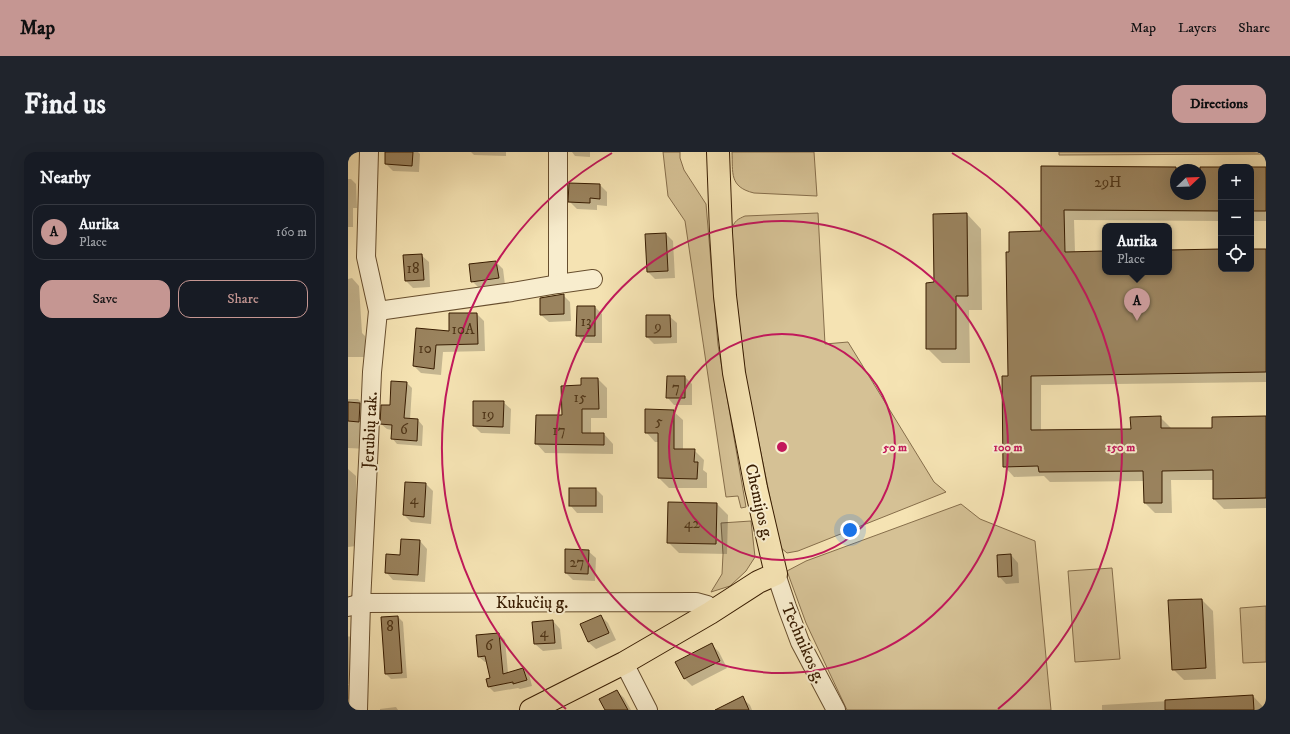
<!DOCTYPE html>
<meta charset="utf-8">
<style>
:root{--surface:#171b24;--page:#20242c;--text:#f1f3f6;--muted:#9ea1a6;--line:#363941;--accent:#c59692}
body{margin:0;font-family:"IM FELL DW Pica",serif;background:var(--page);color:var(--text)}
.controls{position:absolute;right:12px;top:12px;display:grid;overflow:hidden;border-radius:8px;box-shadow:0 4px 16px #0002}
.controls button{width:36px;height:36px;display:grid;place-items:center;padding:0;border:0;border-bottom:1px solid var(--line);background:var(--surface);color:var(--text);font:20px sans-serif}
.compass{position:absolute;left:822px;top:12px;width:36px;height:36px;border-radius:50%;background:var(--surface);box-shadow:0 4px 16px #0002;rotate:67deg}
.you{position:absolute;left:502px;top:378px;width:14px;height:14px;margin:-10px;border:3px solid #fff;border-radius:50%;background:#1a73e8;box-shadow:0 0 0 6px #1a73e833}
.badge{display:grid;place-items:center;width:26px;height:26px;border-radius:50%;background:var(--accent);color:#111;font-size:13px;font-weight:700}
.pin{position:absolute;translate:-50% -33px;filter:drop-shadow(0 1px 2px #0008)}
.pin::after{content:'';position:absolute;top:21px;width:14px;height:12px;background:inherit;clip-path:polygon(0 0,100% 0,50% 100%)}
.popup{position:absolute;left:754px;top:71px;width:70px;height:52px;box-sizing:border-box;display:grid;place-content:center;border-radius:8px;background:var(--surface);filter:drop-shadow(0 1px 3px #0005);font-size:13px;white-space:nowrap;color:var(--muted)}
.popup b{font-size:15px;color:var(--text)}
.popup::after{content:'';position:absolute;left:50%;top:100%;margin-left:-8px;border:8px solid transparent;border-top-color:var(--surface)}
.list{margin:0;padding:0;list-style:none}
h2{display:flex;justify-content:space-between;align-items:center;height:52px;margin:0;padding:0 16px;font-size:17px}
h2 small{font-size:13px;font-weight:400;color:var(--muted)}
.list li{display:grid;grid-template-columns:26px 1fr auto;gap:12px;align-items:center;box-sizing:border-box;height:56px;margin:0 8px 8px;padding:0 8px;border:1px solid var(--line);border-radius:12px}
.list b{display:block;font-size:15px;white-space:nowrap}
.list p{margin:0;font-size:13px;white-space:nowrap;color:var(--muted)}
.list em{font-size:13px;font-style:normal;color:var(--muted)}
.actions{display:flex;gap:8px;padding:12px 16px}
.actions a{flex:1;padding:9px 0;border:1px solid var(--accent);border-radius:12px;text-align:center;font-size:14px;color:var(--accent)}
.actions .main{background:var(--accent);color:#111}
.icon{flex:none;width:22px;height:22px;fill:none;stroke:currentColor;stroke-width:2;stroke-linecap:round;stroke-linejoin:round}
.map{position:relative;flex:none;width:918px;height:558px;overflow:hidden;border-radius:12px}
header{display:flex;align-items:center;gap:24px;box-sizing:border-box;height:56px;padding:0 20px;background:var(--accent);color:#111}
header strong{font-size:19px}
nav{display:flex;gap:22px;margin-inline-start:auto;font-size:14px}
.intro{display:flex;align-items:center;justify-content:space-between;box-sizing:border-box;height:96px;padding:0 24px}
h1{margin:0;font-size:28px}
.button{padding:10px 18px;border-radius:12px;background:var(--accent);color:#111;font-size:14px;font-weight:700}
main{display:flex;gap:24px;padding:0 24px}
aside{flex:1;background:var(--surface);border-radius:12px;box-shadow:0 4px 16px #0002}
.map>svg:first-child{display:block}
</style>
<header>
<strong>Map</strong>
<nav><a>Map</a><a>Layers</a><a>Share</a></nav>
</header>
<div class="intro"><h1>Find us</h1><a class="button">Directions</a></div>
<main>
<aside>
<h2>Nearby<small></small></h2>
<ul class="list">
<li><span class="badge">A</span><div><b>Aurika</b><p>Place</p></div><em>160 m</em></li>
</ul>
<div class="actions"><a class="main">Save</a><a>Share</a></div>
</aside>
<div class="map">
<svg width="918" height="558" viewBox="0 0 918 558">
<rect width="100%" height="100%" fill="#f5e3b3"/>
<filter id="stains"><feTurbulence type="fractalNoise" baseFrequency=".005" numOctaves="4"/><feColorMatrix values="0 0 0 0 .2 0 0 0 0 .09 0 0 0 0 .02 0 0 0 .5 -.17"/></filter>
<radialGradient id="worn" r=".72"><stop offset=".6" stop-color="#630" stop-opacity="0"/><stop offset="1" stop-color="#630" stop-opacity=".3"/></radialGradient>
<g fill="#d5c195" stroke="#866e4b">
<polygon points="315,0 332,0 332,6 336,18 358,52 370,193 398,355 393,356 390,344 378,345 337,69 320,44"/>
<path d="M384,0H466L469,44L406,41C381,35 385,21 384,0Z"/>
<polygon points="711,0 918,0 918,2 711,3"/>
<path d="M470,61L477,192L500,190L586,330L598,340L450,399L439,401L432,395L398,227L388,143L384,77C386,69 390,67 397,64Z"/>
<polygon points="613,352 632,367 687,389 703,558 499,558 458,471 439,419 458,409"/>
<polygon points="403,369 407,405 398,419 382,434 363,440 374,422 375,402 373,371"/>
<polygon points="764,416 772,507 727,510 720,419"/>
<polygon points="918,454 918,510 895,511 892,456"/>
</g>
<g fill="#0003" fill-rule="evenodd">
<polygon points="38,0 70,0 72,2 71,20 45,19 38,12"/>
<polygon points="123,0 158,0 158,4 126,3"/>
<polygon points="224,0 242,0 242,5 227,4"/>
<path d="M694,15L873,16V69L726,68L727,100H757V120H821V99L873,98V117H903V98H918V230L693,233V279L784,278L812,265L823,276V277H865L918,265V356L876,357L866,347V328H823L824,361H807L797,351V329L702,330L696,324L666,325L656,314L661,225L694,80ZM828,18H852V42H828Z"/>
<rect x="903" y="16" width="15" height="53"/>
<polygon points="0,27 3,27 8,32 9,56 5,56 5,75 0,75"/>
<polygon points="252,33 259,40 259,54 249,53 249,58 229,57 222,50"/>
<polygon points="619,62 633,77 634,158 621,158 622,211 594,211 580,197 587,131"/>
<polygon points="318,82 325,89 327,126 307,127 300,120"/>
<polygon points="73,103 81,110 82,135 65,136 58,129"/>
<polygon points="148,110 155,117 157,133 131,136 124,129 122,113"/>
<polygon points="4,126 11,134 14,181 17,184 17,205 0,205 0,127"/>
<polygon points="215,143 222,150 223,169 201,170 193,163"/>
<polygon points="247,155 254,162 254,191 237,191 229,183"/>
<polygon points="129,162 136,169 137,199 95,200 93,223 73,221 66,214 69,177 102,180"/>
<polygon points="321,164 329,171 329,191 306,192 299,185"/>
<polygon points="337,225 344,232 344,253 326,253 319,245"/>
<polygon points="250,227 259,236 259,266 243,266 243,282 256,282 265,292 265,302 197,301 188,291 215,264 234,234"/>
<polygon points="44,230 59,231 64,236 62,268 70,268 75,274 74,294 49,292 44,286 44,278 39,277 33,272 43,254"/>
<polygon points="0,247 10,247 21,258 20,297 0,296"/>
<polygon points="126,250 155,250 163,257 162,282 133,281 126,274"/>
<polygon points="325,259 335,268 335,298 346,298 356,308 355,318 359,321 359,336 321,336 311,326 311,290 307,290 298,280"/>
<polygon points="0,317 8,324 9,379 8,394 0,395"/>
<polygon points="78,332 85,339 83,372 63,370 56,363"/>
<polygon points="248,337 255,344 255,361 229,361 222,353"/>
<polygon points="369,352 380,363 379,402 331,401 320,390"/>
<polygon points="54,388 72,389 79,397 77,430 45,428 38,420 53,404"/>
<polygon points="240,399 248,406 247,429 225,428 218,421"/>
<polygon points="663,403 670,411 671,431 658,432 651,424"/>
<polygon points="854,448 865,459 868,527 836,528 825,517"/>
<polygon points="253,464 260,471 268,488 248,497 240,490"/>
<polygon points="50,465 55,470 59,526 43,527 38,522"/>
<polygon points="205,469 212,477 214,497 195,499 187,492 185,471"/>
<polygon points="151,482 157,488 160,521 175,517 181,522 184,534 172,537 170,536 146,540 141,535 143,527 139,510 137,510 131,505"/>
<polygon points="1,484 8,491 6,532 0,532 3,535 3,546 0,547 0,485"/>
<polygon points="363,492 371,500 379,516 344,534 336,526"/>
<polygon points="269,539 276,546 283,558 258,558"/>
<polygon points="905,544 918,558 754,558 754,553"/>
<polygon points="394,546 402,553 404,558 371,558"/>
<polygon points="48,555 50,558 32,558 32,557"/>
</g>
<g fill="#9a835e" stroke="#381c01">
<polygon points="37,0 65,0 64,14 37,12"/>
<polygon points="693,14 828,15 828,42 852,42 852,15 873,15 873,59 716,58 717,100 757,99 757,120 821,120 821,98 873,97 873,117 903,117 903,97 918,97 918,220 683,224 683,278 783,277 782,265 813,264 813,276 864,276 864,265 918,264 918,346 865,347 865,318 814,319 814,351 796,351 795,319 691,320 690,314 655,315 654,224 660,224 658,100 661,100 661,80 693,79"/>
<rect x="903" y="15" width="15" height="44"/>
<polygon points="221,31 252,32 252,47 242,46 242,51 220,50"/>
<polygon points="619,61 620,144 608,144 608,197 578,197 578,131 586,130 585,62"/>
<polygon points="318,81 320,119 299,120 297,82"/>
<polygon points="74,102 76,128 57,129 55,103"/>
<polygon points="148,109 151,126 123,130 121,112"/>
<polygon points="216,142 216,162 192,163 192,146"/>
<polygon points="229,154 247,154 247,184 228,184"/>
<polygon points="101,161 129,161 130,192 88,193 86,217 65,214 68,176 101,179"/>
<polygon points="298,163 322,163 323,185 298,185"/>
<polygon points="319,224 337,224 337,246 318,246"/>
<polygon points="233,226 250,226 251,257 234,257 234,281 256,281 256,293 187,292 188,263 214,263 213,234 233,233"/>
<polygon points="43,229 59,230 56,266 70,267 69,289 43,287 44,273 32,272 33,253 42,253"/>
<polygon points="125,249 156,249 155,275 125,274"/>
<polygon points="0,250 12,251 11,270 0,269"/>
<polygon points="297,257 326,258 326,297 347,297 346,310 350,310 349,327 310,326 310,281 297,281"/>
<polygon points="57,330 78,331 76,365 55,363"/>
<rect x="221" y="336" width="27" height="18"/>
<polygon points="320,350 369,351 368,392 319,391"/>
<polygon points="53,387 72,388 70,423 37,421 38,402 52,403"/>
<polygon points="217,397 241,398 240,422 217,421"/>
<polygon points="663,402 664,424 650,425 649,403"/>
<polygon points="854,447 858,516 824,518 820,448"/>
<polygon points="253,463 261,481 240,490 232,472"/>
<polygon points="50,464 54,521 37,522 33,465"/>
<polygon points="205,468 207,491 186,492 184,470"/>
<polygon points="151,481 155,522 175,516 179,528 165,532 165,530 140,535 138,527 142,526 137,504 130,505 128,483"/>
<polygon points="364,491 372,509 336,527 327,510"/>
<polygon points="269,538 280,558 257,558 251,547"/>
<polygon points="905,543 906,558 817,558 817,548"/>
<polygon points="395,544 401,558 367,558"/>
</g>
<g fill="none" stroke-linecap="round" stroke-linejoin="round">
<defs>
<g id="minor">
<polyline points="210,0 210,132"/>
<polyline points="30,159 164,140 210,132 245,127"/>
<polyline points="428,422 439,455 452,490 488,558"/>
<polyline points="0,455 13,451 348,450 359,453 362,461"/>
<polyline points="276,511 300,558"/>
<polyline points="10,558 13,451 21,290 24,220 30,159 18,105 21,0"/>
</g>
<polyline id="major" points="183,558 276,511 362,461 410,430 428,422 408,336 386,221 377,144 373,81 370,0"/>
</defs>
<use href="#minor" stroke="#674e2e" stroke-width="20"/>
<use href="#major" stroke="#381c01" stroke-width="24"/>
<use href="#minor" stroke="#f8edce" stroke-width="18"/>
<use href="#major" stroke="#f5e3b3" stroke-width="22"/>
</g>
<g fill="none" stroke="#c2185b" stroke-width="2">
<circle cx="434" cy="295" r="113"/>
<circle cx="434" cy="295" r="226"/>
<path d="M218 557A339 339 0 0 1 264 1M604 1A339 339 0 0 1 650 557"/>
</g>
<g text-anchor="middle" stroke-width="4" stroke-linejoin="round" paint-order="stroke">
<g font-size="15" fill="#503618">
<text x="760" y="35">29H</text>
<text x="65" y="121">18</text>
<text x="238" y="174">13</text>
<text x="310" y="179">9</text>
<text x="115" y="182">10A</text>
<text x="77" y="201">10</text>
<text x="328" y="240">7</text>
<text x="232" y="250">15</text>
<text x="140" y="267">19</text>
<text x="311" y="274">5</text>
<text x="56" y="282">6</text>
<text x="211" y="283">17</text>
<text x="66" y="352">4</text>
<text x="344" y="376">42</text>
<text x="229" y="415">27</text>
<text x="42" y="479">8</text>
<text x="196" y="485">4</text>
<text x="141" y="498">6</text>
</g>
<g font-size="17" fill="#381c01" stroke="#f8edce">
<text transform="translate(21 278) rotate(-87)" y="6">Jerubių tak.</text>
<text transform="translate(412 350) rotate(77)" y="6">Chemijos g.</text>
<text x="184" y="456">Kukučių g.</text>
<text transform="translate(456 491) rotate(66)" y="6">Technikos g.</text>
</g>
</g>
<circle cx="434" cy="295" r="6" fill="#c2185b" stroke="#f8edce" stroke-width="2"/>
<g font-size="12" text-anchor="middle" font-weight="bold" fill="#c2185b" stroke="#f8edce" stroke-width="4" stroke-linejoin="round" paint-order="stroke">
<text x="547" y="299">50 m</text>
<text x="660" y="299">100 m</text>
<text x="773" y="299">150 m</text>
</g>
<rect width="100%" height="100%" filter="url(#stains)"/>
<rect width="100%" height="100%" fill="url(#worn)"/>
</svg>
<div class="controls">
<button>+</button>
<button>−</button>
<button><svg class="icon" aria-label="locate" viewBox="0 0 24 24"><circle cx="12" cy="12" r="6"/><path d="M12 2v4M12 18v4M2 12h4M18 12h4"/></svg></button>
</div>
<svg class="compass" viewBox="-18 -18 36 36"><path d="M0-13l5 13h-10z" fill="#e53935"/><path d="M0 13l5-13h-10z" fill="#9ea1a6"/></svg>
<div class="you"></div>
<div class="pin badge" style="left:789px;top:169px">A</div>
<div class="popup"><b>Aurika</b>Place</div>
</div>
</main>
